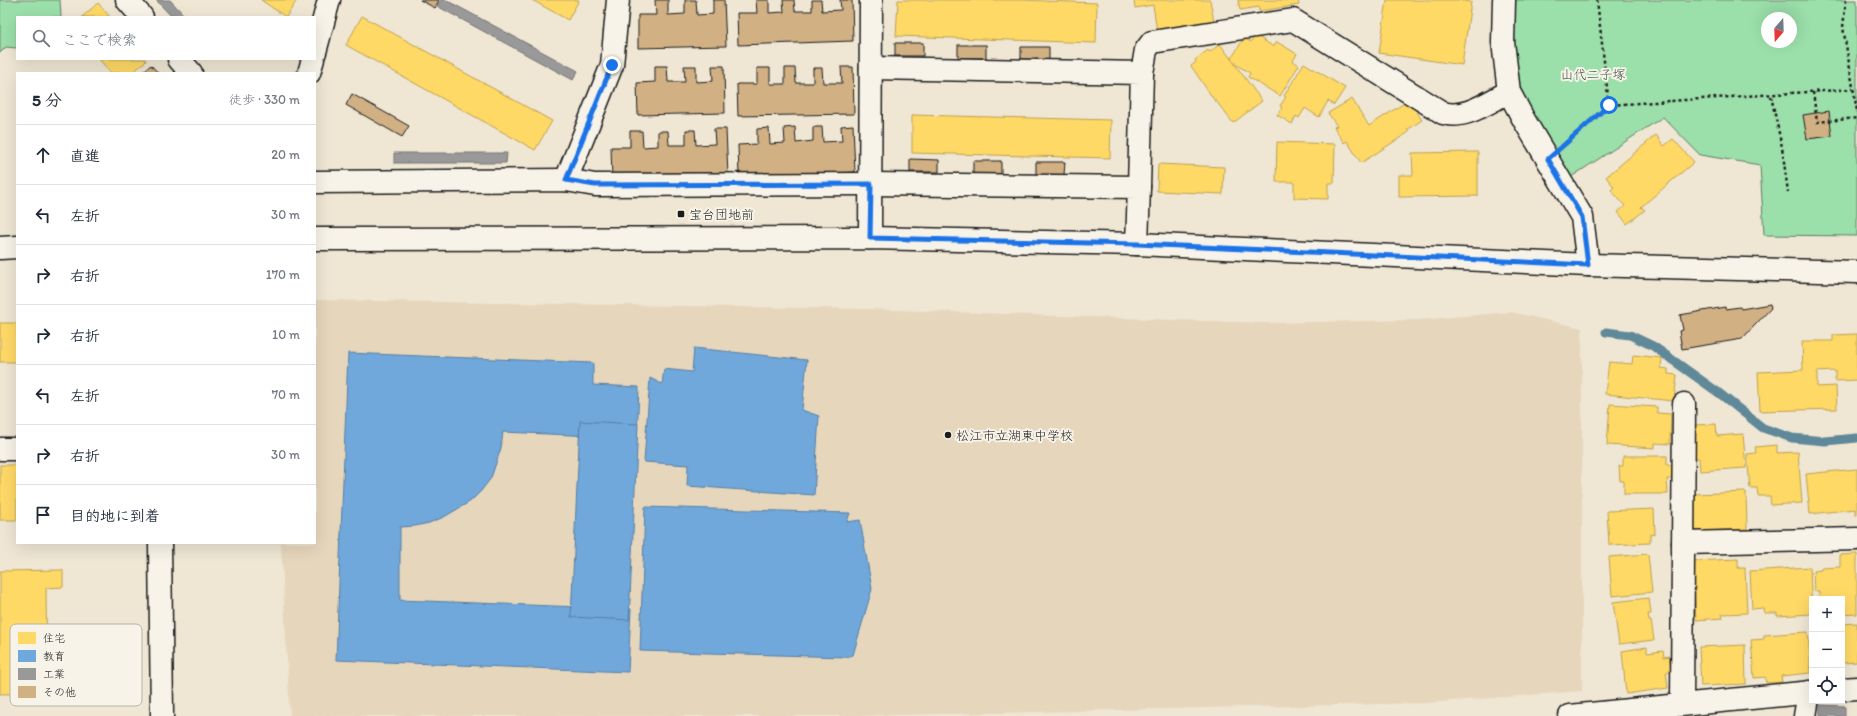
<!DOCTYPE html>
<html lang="ja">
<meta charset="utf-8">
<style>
:root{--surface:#fff;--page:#f6f6f7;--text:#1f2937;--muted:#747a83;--line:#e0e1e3}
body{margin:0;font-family:Itim,"Klee One",sans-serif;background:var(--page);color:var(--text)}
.controls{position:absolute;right:12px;bottom:12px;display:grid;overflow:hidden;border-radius:0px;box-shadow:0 4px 16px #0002}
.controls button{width:36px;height:36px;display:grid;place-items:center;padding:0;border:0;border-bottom:1px solid var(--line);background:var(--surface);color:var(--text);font:20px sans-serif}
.compass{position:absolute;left:1761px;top:12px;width:36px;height:36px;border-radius:50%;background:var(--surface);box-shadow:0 4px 16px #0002;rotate:199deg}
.stop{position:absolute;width:12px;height:12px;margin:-9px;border:3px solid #1a73e8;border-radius:50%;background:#fff}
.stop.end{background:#1a73e8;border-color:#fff;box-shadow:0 1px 4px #0008}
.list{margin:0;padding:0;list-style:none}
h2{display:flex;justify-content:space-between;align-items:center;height:52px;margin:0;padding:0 16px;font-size:17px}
h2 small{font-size:13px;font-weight:400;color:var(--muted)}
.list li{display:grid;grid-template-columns:26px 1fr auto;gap:12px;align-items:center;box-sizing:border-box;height:60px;padding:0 16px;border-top:1px solid var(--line)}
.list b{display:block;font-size:15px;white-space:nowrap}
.list em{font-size:13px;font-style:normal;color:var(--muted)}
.icon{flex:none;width:22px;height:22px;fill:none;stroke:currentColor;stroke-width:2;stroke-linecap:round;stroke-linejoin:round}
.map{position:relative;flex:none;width:1857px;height:716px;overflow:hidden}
.search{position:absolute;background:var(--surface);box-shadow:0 4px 16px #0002;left:16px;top:16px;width:300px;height:44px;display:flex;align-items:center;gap:10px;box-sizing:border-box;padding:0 14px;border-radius:0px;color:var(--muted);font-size:15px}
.panel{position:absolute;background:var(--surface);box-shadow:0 4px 16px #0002;left:16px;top:72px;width:300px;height:472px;border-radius:0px}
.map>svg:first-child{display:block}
</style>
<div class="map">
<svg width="1857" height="716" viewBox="0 0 1857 716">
<rect width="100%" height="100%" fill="#efe6d4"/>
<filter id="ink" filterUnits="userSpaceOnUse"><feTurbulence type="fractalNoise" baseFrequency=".025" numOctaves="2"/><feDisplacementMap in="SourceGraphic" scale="8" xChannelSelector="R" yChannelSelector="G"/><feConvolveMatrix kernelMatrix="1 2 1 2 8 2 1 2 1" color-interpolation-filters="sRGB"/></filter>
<g filter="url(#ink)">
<polygon fill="#e6d6bc" points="315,300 865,309 1263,323 1419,320 1510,312 1582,328 1582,691 1426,703 852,716 290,716 281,543 315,543"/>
<g fill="#9bdfaa" stroke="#5c7e63" fill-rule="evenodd">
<polygon points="0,0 60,0 61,17 17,17 17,48 6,47 0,53"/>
<path d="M1509,0H1857V236L1764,235L1760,165L1700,155L1663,117L1571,177L1552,152L1514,83ZM1767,18H1791V42H1767Z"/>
</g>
<g fill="#ffd966" stroke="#bba050">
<polygon points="261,0 297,0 286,17"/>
<polygon points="532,0 579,0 568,20"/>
<polygon points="898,0 1021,0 1097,3 1096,43 896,36"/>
<polygon points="1134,0 1210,0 1214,22 1157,31 1153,5 1135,8"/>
<polygon points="1238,0 1298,0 1299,5 1259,11 1259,7 1240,10"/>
<polygon points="1387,0 1457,0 1471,2 1462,65 1379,53"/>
<polygon points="98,3 110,17 82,17"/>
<polygon points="362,16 552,121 535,150 346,45"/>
<polygon points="1255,35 1274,47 1277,42 1297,54 1293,61 1299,65 1280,96 1248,77 1250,73 1235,64 1236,62 1231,59 1244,38 1251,42"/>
<polygon points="1220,44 1262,101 1233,123 1216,101 1215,101 1191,66 1196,62 1195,60 1208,50 1210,52"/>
<polygon points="99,59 145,59 146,61 132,73 111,73"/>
<polygon points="1304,63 1345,88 1334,105 1328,101 1319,117 1305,108 1299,118 1296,116 1292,124 1277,115 1282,108 1280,106 1286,97 1284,96"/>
<polygon points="1352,99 1369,126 1409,100 1422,120 1407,130 1409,132 1361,163 1347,141 1344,143 1334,127 1337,126 1328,113"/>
<polygon points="912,115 1111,120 1110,158 912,153"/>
<polygon points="1656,135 1664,146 1673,139 1694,162 1641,207 1645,210 1627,224 1618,212 1625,206 1611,190 1614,187 1606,177"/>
<polygon points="1277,142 1335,144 1334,183 1328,183 1328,199 1294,198 1294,182 1276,182"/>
<polygon points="1478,152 1478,196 1399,197 1399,175 1413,175 1412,153"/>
<polygon points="1158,164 1224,167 1223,194 1157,191"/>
<rect x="0" y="323" width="17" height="39"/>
<polygon points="1857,334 1857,380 1835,381 1835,371 1817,372 1817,387 1836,386 1837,409 1760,411 1758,372 1803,370 1802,341 1833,341 1833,335"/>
<polygon points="1633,355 1662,358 1661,368 1668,369 1668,374 1677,375 1674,401 1605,394 1609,362 1632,364"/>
<polygon points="1610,404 1657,407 1657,413 1671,414 1670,444 1655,443 1655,448 1607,445"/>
<polygon points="1716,424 1717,436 1743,434 1746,468 1700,471 1699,458 1695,458 1693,425"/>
<polygon points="1777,445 1777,453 1798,452 1802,503 1771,505 1770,496 1758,496 1757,488 1750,488 1747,454 1756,453 1755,447"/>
<polygon points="1623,456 1667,456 1667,465 1673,465 1673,479 1667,479 1668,494 1624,494 1624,481 1620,481 1619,466 1623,466"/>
<rect x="0" y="465" width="17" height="55"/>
<polygon points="1857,469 1857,515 1855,515 1855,509 1810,514 1806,474"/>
<polygon points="1746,492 1747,529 1695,531 1694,494"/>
<polygon points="1654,509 1655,534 1650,535 1650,543 1609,545 1607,511"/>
<polygon points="1648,554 1652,592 1612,596 1609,557"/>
<polygon points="1857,554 1857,614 1842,615 1842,599 1819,599 1819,591 1814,591 1813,571 1821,570 1821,568 1840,567 1840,555"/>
<polygon points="1738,559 1738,568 1745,568 1747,613 1722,614 1723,618 1696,620 1693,561"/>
<polygon points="1810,567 1812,614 1777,616 1777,613 1764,613 1763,608 1752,609 1750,571"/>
<polygon points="63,570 63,587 46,588 47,693 0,694 0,571"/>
<polygon points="1649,598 1651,614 1648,614 1649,621 1651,621 1654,640 1619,644 1613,602"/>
<polygon points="1857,623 1857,662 1842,663 1842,624"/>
<polygon points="1808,632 1811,673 1781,676 1782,682 1766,683 1765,677 1754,678 1751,640 1764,639 1764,635"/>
<polygon points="1745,645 1746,684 1701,686 1699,647"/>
<polygon points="1647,647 1647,653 1663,651 1664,657 1669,656 1671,672 1666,672 1668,688 1626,694 1622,651"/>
</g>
<g fill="#6fa8dc" stroke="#567ea2">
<polygon points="694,348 807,360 802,410 819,416 814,495 687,486 688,465 644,462 650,378 662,384 664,369 692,372"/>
<polygon points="348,353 593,363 593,385 639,387 637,438 503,432 501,448 491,478 481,491 471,501 444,517 429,523 415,526 400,527 400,600 631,609 628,672 336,660"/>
<polygon points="580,421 638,424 629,620 571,617"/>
<polygon points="645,507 850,513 847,522 860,520 872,589 853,655 846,657 640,651"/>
</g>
<g fill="#999" stroke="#747474">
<polygon points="156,0 170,0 186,17 172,17"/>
<polygon points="441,0 446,0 578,71 573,80 437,6"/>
<polygon points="394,153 507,153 506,163 394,163"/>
<polygon points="1820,705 1845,706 1845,716 1820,716"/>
</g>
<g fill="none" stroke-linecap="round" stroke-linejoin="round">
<polyline stroke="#5e8899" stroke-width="9" points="1606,332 1630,335 1653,346 1719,393 1763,428 1792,438 1825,441 1857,438"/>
</g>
<g fill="#d1b084" stroke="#1c1c1c">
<polygon points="420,0 439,0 435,8"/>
<polygon points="655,0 668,0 668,15 685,14 685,0 696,0 697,15 713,14 713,0 724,0 726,46 638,48 638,15 656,15"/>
<polygon points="756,0 769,0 769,13 784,12 783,0 794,0 795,11 812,11 812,0 821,0 822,11 841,10 840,0 852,0 853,41 738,45 737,13 757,13"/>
<rect x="895" y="43" width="28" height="13"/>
<rect x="958" y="45" width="28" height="13"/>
<polygon points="1021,47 1049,47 1049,60 1021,59"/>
<polygon points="151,65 158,73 141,73"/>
<polygon points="655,66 667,66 668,82 685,82 684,66 696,66 696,82 713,81 712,66 724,66 725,113 638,115 637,83 655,82"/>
<polygon points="841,67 853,67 854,114 738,116 737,84 757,84 757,68 770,68 770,84 785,84 785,68 795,68 796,83 813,83 813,68 822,68 823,83 842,83"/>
<polygon points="352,94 409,126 402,137 346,105"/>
<polygon points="1829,111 1832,136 1807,139 1803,115"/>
<polygon points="853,125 855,172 739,177 738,145 757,144 757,129 769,128 770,144 785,143 784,128 795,127 796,143 813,141 813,127 822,127 823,142 842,141 841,126"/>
<polygon points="714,129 726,129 728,176 612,180 611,147 630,147 630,131 642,131 643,147 658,146 658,131 668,131 669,145 686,145 686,130 695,130 696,145 715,144"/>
<polygon points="910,159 939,160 939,172 910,172"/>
<rect x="973" y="161" width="28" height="13"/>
<polygon points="1036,162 1065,162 1064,175 1036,175"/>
<polygon points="1770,304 1771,308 1742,339 1682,349 1679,331 1683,330 1680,315 1725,307 1725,309 1740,307 1741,309"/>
</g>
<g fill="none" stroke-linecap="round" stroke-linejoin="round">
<defs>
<g id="minor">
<polyline points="127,0 142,17"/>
<polyline points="1504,0 1503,42 1509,92 1524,120 1582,217 1588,265"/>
<polyline points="315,52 329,0"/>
<polyline points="179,59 191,73"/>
<polyline points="871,68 1142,73 1139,187"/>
<polyline points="309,73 313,59"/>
<path d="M1142,73L1146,50L1152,42L1293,20L1443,113C1466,120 1489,101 1509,92"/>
<polyline points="566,180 612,65 618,0"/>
<polyline points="315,182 566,180 595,185 871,184 1139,187 1137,244"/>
<polyline points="870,238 871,0"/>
<polyline points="0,449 17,449"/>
<polyline points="160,543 162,716"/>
<polyline points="1683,543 1857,539"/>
<polyline points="1842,689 1857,688"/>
<polyline points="1682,704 1684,404"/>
<polyline points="1570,716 1812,692"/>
<polyline points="1805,716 1809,692"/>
</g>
<g id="tertiary">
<polyline points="315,239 870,238 1137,244 1588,265 1857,272"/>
<polyline points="0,248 17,247"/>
</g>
</defs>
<use href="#minor" stroke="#1c1c1c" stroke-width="25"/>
<use href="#tertiary" stroke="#1c1c1c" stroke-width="25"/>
<g stroke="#1c1c1c" stroke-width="2.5" stroke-dasharray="3 3" stroke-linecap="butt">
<polyline points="1597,0 1609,105"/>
<polyline points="1846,0 1843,27 1857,111"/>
<polyline points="1813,92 1817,122 1857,118"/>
<polyline points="1771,96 1782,147 1788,192"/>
<polyline points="1566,143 1609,105 1853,89"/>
</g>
<use href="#minor" stroke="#f7f3e8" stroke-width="22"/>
<use href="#tertiary" stroke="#f7f3e8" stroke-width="22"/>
</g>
</g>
<g fill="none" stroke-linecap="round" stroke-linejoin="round" filter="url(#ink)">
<polyline stroke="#1a73e8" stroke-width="5" points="612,65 566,180 595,185 871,184 870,238 1137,244 1588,265 1582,217 1548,159 1609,105"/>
</g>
<g fill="#1c1c1c" stroke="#f7f3e8" stroke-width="1.5">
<rect x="677" y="210" width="8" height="8" rx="2"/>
<circle cx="948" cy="435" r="4"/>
</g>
<g text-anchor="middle" stroke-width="4" stroke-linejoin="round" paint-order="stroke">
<g font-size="13" fill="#425647" stroke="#f7f3e8">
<text x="1593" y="79">山代二子塚</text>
</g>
<g font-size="13" fill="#1c1c1c" stroke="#f7f3e8" text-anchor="start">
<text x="689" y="219">宝台団地前</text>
<text x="956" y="440">松江市立湖東中学校</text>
</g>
</g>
<rect x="10" y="624" width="132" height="82" rx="6" fill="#f7f3e8" stroke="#b5b2ab" stroke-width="1"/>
<rect x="18" y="632" width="18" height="12" fill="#ffd966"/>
<rect x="18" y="650" width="18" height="12" fill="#6fa8dc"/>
<rect x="18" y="668" width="18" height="12" fill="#999"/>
<rect x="18" y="686" width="18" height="12" fill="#d1b084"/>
<g font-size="11" fill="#1c1c1c">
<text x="43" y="642">住宅</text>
<text x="43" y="660">教育</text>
<text x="43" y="678">工業</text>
<text x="43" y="696">その他</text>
</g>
</svg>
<div class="controls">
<button>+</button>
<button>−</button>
<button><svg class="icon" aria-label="locate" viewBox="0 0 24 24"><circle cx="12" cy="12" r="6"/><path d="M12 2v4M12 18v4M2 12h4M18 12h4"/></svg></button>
</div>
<svg class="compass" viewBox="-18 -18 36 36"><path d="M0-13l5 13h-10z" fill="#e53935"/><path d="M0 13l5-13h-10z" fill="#747a83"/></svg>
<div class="stop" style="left:1609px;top:105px"></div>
<div class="stop end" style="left:612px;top:65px"></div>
<div class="search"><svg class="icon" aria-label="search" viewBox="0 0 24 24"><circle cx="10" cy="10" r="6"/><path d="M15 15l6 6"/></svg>ここで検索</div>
<section class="panel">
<h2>5 分<small>徒歩 · 330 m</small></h2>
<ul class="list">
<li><svg class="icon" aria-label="ahead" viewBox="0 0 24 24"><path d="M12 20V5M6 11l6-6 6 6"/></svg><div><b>直進</b></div><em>20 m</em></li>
<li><svg class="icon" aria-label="left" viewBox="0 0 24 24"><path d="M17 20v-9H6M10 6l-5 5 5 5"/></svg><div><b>左折</b></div><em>30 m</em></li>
<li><svg class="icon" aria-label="right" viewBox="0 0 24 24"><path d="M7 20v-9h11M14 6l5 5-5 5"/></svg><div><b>右折</b></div><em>170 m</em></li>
<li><svg class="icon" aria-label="right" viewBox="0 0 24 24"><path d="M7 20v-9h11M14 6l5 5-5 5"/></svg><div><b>右折</b></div><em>10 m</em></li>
<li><svg class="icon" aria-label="left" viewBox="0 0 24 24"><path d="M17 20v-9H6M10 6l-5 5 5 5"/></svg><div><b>左折</b></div><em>70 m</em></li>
<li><svg class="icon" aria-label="right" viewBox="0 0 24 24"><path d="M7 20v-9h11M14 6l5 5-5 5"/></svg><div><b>右折</b></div><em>30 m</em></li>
<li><svg class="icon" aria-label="arrive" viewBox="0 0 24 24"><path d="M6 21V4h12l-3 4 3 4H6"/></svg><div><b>目的地に到着</b></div></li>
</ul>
</section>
</div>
